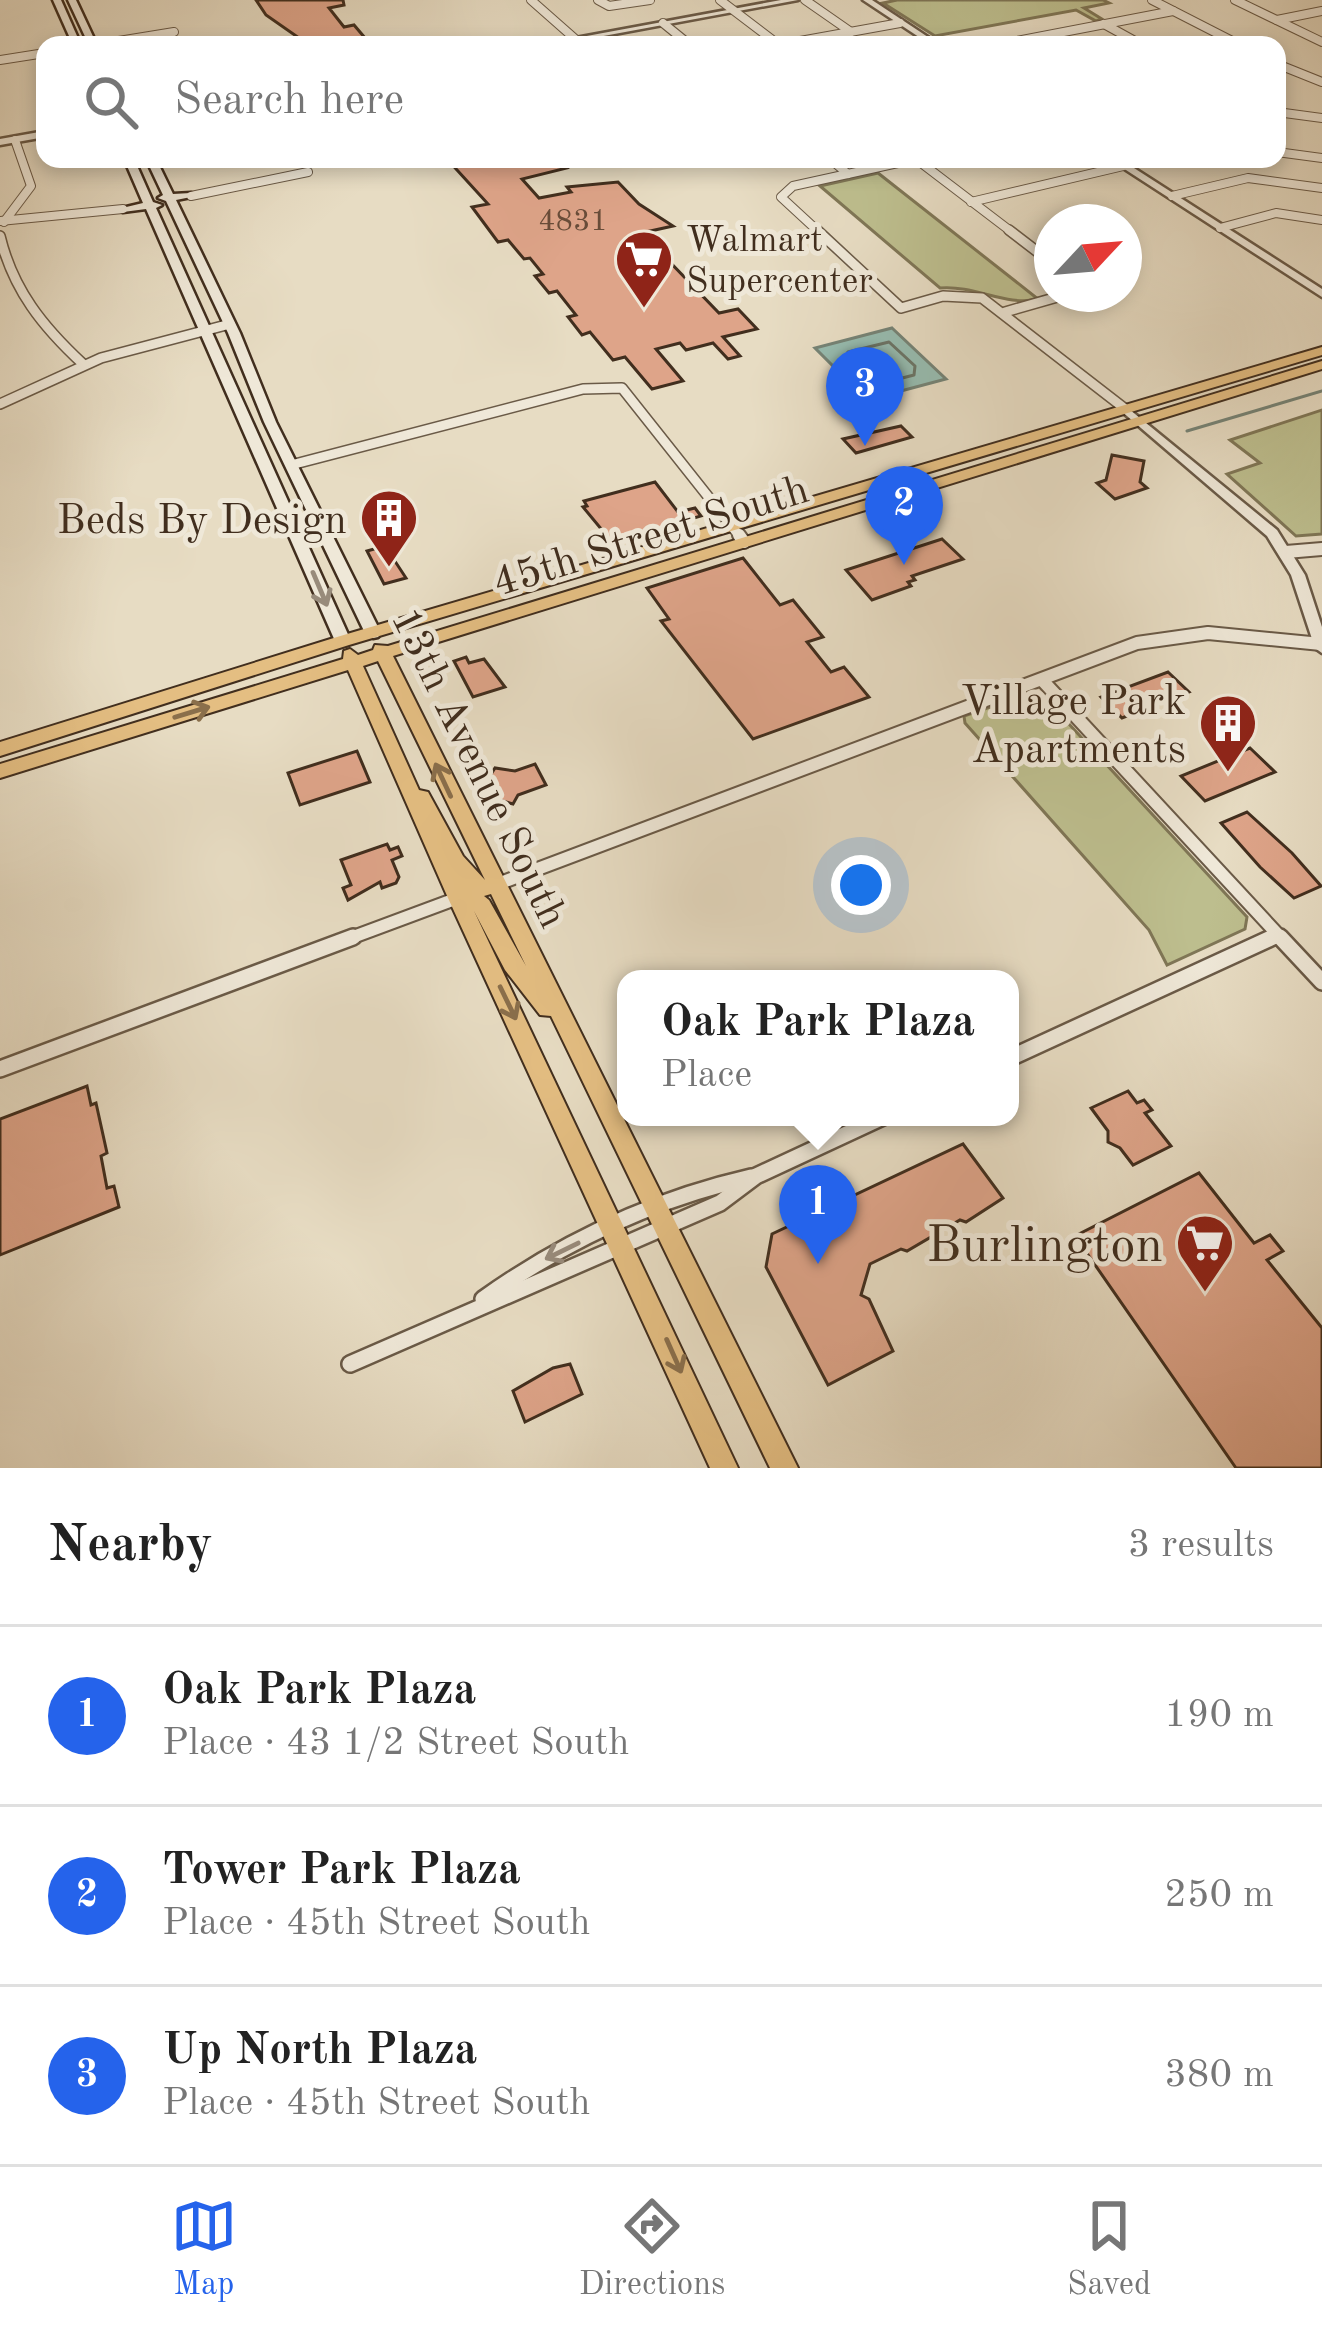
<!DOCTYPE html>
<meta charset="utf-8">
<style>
:root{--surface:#fff;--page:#f2f2f2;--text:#222;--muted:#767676;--line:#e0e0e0;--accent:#2563eb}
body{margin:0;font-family:"Old Standard TT",serif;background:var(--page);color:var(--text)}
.compass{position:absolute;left:1034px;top:204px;width:108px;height:108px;border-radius:50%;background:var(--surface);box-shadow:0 6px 18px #0003;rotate:64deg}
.you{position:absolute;left:861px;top:885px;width:42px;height:42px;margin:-30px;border:9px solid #fff;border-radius:50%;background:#1a73e8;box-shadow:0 0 0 18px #1a73e833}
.badge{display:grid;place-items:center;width:78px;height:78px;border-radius:50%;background:var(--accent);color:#fff;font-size:39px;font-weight:700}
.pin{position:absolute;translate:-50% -99px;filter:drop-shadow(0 3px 6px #0008)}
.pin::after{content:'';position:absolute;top:63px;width:42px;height:36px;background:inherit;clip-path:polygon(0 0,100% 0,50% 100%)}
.popup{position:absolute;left:617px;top:970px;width:402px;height:156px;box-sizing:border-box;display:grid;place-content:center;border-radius:24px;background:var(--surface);filter:drop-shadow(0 3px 9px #0005);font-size:39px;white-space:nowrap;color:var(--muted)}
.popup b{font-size:45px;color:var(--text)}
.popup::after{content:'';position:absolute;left:50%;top:100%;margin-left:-24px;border:24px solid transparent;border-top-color:var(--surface)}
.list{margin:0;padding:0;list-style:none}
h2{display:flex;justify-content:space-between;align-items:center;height:156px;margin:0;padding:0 48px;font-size:51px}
h2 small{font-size:39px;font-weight:400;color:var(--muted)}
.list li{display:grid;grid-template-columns:78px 1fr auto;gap:36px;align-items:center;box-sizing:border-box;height:180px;padding:0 48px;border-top:3px solid var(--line)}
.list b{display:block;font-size:45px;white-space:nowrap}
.list p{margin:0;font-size:39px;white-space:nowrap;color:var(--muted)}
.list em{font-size:39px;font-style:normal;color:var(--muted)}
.icon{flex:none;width:66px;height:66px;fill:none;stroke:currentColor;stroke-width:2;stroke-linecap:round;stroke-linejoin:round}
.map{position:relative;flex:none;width:1322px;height:1468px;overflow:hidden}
.search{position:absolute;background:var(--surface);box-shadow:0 6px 18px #0003;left:36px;right:36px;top:36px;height:132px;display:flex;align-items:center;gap:30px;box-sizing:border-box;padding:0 42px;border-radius:24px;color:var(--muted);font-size:45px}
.sheet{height:696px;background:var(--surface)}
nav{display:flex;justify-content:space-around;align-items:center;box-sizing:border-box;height:168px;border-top:3px solid var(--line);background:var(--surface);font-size:33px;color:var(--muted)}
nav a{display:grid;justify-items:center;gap:6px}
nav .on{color:var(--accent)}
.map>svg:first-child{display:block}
</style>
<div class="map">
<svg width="1322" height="1468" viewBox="0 0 1322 1468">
<rect width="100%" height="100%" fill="#e7dcc3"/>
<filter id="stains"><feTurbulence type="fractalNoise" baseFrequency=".00167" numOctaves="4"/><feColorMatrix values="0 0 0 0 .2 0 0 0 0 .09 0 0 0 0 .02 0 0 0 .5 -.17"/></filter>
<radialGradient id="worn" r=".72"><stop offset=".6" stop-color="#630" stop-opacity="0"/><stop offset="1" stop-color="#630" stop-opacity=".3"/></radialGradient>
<g fill="#bdbe8e" stroke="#7f7656" stroke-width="3">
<polygon points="897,0 1103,0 1109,3 1084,8 1102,19 1096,21 1076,10 935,36 883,3"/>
<path d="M878,173L1038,299C1006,307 976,285 940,288L820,186Z"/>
<polygon points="1322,410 1322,534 1296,536 1227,474 1260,463 1230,440"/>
<polygon points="1031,693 1045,698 1247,917 1245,929 1167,965 1149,930 965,723 964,716"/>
</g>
<polygon fill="#97bcb0" stroke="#758376" stroke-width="3" points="892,328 946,379 867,400 815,348"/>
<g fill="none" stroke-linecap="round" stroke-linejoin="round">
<polygon stroke="#6c7567" stroke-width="3" points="889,342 915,366 914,375 871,386 844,360 848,352"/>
<g stroke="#758376" stroke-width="3">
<polyline points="597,159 602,165"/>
<polyline points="1187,431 1322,391"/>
</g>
</g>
<g fill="#dea489" stroke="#412e1e" stroke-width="3">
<polygon points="256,0 343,0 344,5 329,8 344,27 354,25 371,45 309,45 266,15"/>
<polygon points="447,159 559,159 567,168 522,179 539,198 571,192 567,187 618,182 639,204 673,226 646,232 671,258 667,259 719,313 738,309 757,329 723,337 740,356 728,359 713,343 686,350 680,343 656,349 683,381 652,389 625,357 613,360 590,332 582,335 568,317 576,315 557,291 549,293 535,276 543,274 530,258 524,259 508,240 498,242 472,207 488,204"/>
<polygon points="901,426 912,437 856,453 843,439"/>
<polygon points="1112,455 1144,461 1140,482 1147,488 1115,499 1097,483 1106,480"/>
<polygon points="655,482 678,512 695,508 701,516 612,542 583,507 587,506 584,501"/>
<polygon points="942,539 963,559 912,576 915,580 908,582 911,586 872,600 846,570"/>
<polygon points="385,546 406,578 384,584 367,551"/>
<polygon points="743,558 780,605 793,600 823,637 807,642 831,672 844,667 869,697 753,739 661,621 669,619 647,588"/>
<polygon points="466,657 469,663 484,659 505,687 473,697 454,661"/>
<polygon points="1168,672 1189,692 1122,718 1101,697"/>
<polygon points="1250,748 1275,772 1205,801 1181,776"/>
<polygon points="357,751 370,782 300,805 288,773"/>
<polygon points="535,764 546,785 518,795 513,804 499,800 493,780 488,779 495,768 515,771"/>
<polygon points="1247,812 1292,853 1321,886 1294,898 1260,867 1221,823"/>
<polygon points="387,844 390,850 398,847 402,856 392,860 399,877 396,883 382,888 380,882 348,900 343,888 351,885 341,860"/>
<polygon points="87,1086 91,1105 96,1103 107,1153 101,1156 107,1188 114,1186 119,1207 0,1255 0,1119"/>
<polygon points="1128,1091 1137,1103 1144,1100 1152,1110 1145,1113 1171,1146 1133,1165 1120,1148 1108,1142 1108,1131 1091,1108"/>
<polygon points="963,1144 1003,1198 966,1222 960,1220 907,1251 901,1249 870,1264 861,1295 869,1299 893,1351 828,1385 766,1267 772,1234"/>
<polygon points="1199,1173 1254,1243 1270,1235 1283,1251 1267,1260 1322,1328 1322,1468 1236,1468 1075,1236"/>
<polygon points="570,1364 582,1394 525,1422 513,1391 553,1368"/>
</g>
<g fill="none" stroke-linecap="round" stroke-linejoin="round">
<defs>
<g id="minor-far3">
<polyline points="531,0 582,45"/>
<polyline points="598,0 609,6 650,0"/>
<polyline points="720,0 779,45"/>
<polyline points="805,0 851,32"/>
<polyline points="1152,0 1240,45"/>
<polyline points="1235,0 1322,42"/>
<polyline points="1277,20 1322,11"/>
<polyline points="663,23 690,45"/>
<polyline points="1104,24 1142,45"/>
<polyline points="94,45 174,32"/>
<polyline points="778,45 900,23"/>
<polyline points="996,45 1173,11"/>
<polyline points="0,60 45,53"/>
<polyline points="1277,64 1322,82"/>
<polyline points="1277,112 1322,118"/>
<polyline points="1277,152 1322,158"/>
<polyline points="830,159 848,174"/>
<polyline points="191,196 308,172"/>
<polyline points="1172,196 1248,178 1322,188"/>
<polyline points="971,202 1153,159"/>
<polyline points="0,221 123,209"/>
<polyline points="4,222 31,186 15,140"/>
<polyline points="1220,228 1276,213 1322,220"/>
<polyline points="820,233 781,197 793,186 916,159 1013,233"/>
</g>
<g id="minor-far2">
<polyline points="817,230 901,308 943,296 982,298 1124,408"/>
<polyline points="1009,230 1052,263"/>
<path d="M0,236C13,290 43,327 83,364"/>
<polyline points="1005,312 1068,294"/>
<polyline points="0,404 101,358 230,324"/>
<polyline points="291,465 583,389 622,388 741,538"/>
</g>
<g id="minor-far1">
<polyline points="739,535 744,542"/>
<polyline points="1286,552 1322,549"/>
<polyline points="1042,680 1283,940"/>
<polyline points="495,885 1137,643 1208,633 1321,644"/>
<polyline points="345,940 458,898"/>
<polyline points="1266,940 1277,935"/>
</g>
<g id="minor">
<polyline points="1280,937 1322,982"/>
<polyline points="1010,1058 1273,937"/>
<polyline points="0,1069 353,937"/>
<path d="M483,1299C563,1242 655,1199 751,1177"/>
<polyline points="350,1364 720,1203 756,1176 883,1117"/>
</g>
<g id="tertiary">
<polygon points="781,0 798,0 555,45 538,45"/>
<polygon points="863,0 872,0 940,45 931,45"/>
<polygon points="45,131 45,137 0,145 0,139"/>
<polygon points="1109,159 1120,159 1322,289 1322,297"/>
<polygon points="1124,405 1277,530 1305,575 1322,627 1322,653 1315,648 1291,575 1267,536 1120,410 1118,408"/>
</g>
<g id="secondary">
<polygon points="53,0 61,0 81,45 73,45"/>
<polygon points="68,0 76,0 97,45 89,45"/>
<polygon points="124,159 134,159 153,202 162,205 156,208 351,641 348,645 338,645 335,641 146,209 123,212 118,209 143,203"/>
<polygon points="146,159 156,159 173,194 191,193 196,196 176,200 240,333 276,422 381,633 378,637 373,638 365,633 264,422 228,333 166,201 158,198 163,195"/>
</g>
<g id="primary">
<polygon points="1322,347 1322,355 349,645 0,756 0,742 337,637"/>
<path d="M1322,361V369L393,656L798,1468H770L551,1016L540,1015L505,970L474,911L738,1468H710L448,898L348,670L0,778V764L343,659L344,651L350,649L358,655L373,650L375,645L388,646ZM378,661L485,880L463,856L428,792L419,790L363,666ZM491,894L526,966L489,900L484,896Z"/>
</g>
</defs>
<use href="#minor-far3" stroke="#6a5a47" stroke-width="10"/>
<use href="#minor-far2" stroke="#6a5a47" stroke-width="12"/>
<use href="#minor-far1" stroke="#6a5a47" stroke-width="16"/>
<use href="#minor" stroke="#6a5a47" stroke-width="20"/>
<use href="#tertiary" stroke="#6a5a47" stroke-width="5"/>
<use href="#secondary" stroke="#412e1e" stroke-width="5"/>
<use href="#primary" stroke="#412e1e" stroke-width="4"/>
<use href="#minor-far3" stroke="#efe8d8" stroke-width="8"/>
<use href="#minor-far2" stroke="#efe8d8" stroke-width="9"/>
<use href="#minor-far1" stroke="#efe8d8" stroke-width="12"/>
<use href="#minor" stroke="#efe8d8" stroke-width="15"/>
<use href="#tertiary" fill="#efe8d8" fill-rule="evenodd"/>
<use href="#secondary" fill="#efe8d8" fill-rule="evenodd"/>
<use href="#primary" fill="#e4be82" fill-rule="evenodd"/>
</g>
<defs><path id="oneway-shaft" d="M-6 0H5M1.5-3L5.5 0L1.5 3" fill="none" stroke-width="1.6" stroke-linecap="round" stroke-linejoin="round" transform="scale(3)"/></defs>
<g stroke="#988b7b">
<use href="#oneway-shaft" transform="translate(320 589) rotate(67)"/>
<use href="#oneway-shaft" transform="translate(562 1251) rotate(154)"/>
</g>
<g stroke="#8a6f4b">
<use href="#oneway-shaft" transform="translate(192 712) rotate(-17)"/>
<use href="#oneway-shaft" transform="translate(443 780) rotate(-115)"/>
<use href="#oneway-shaft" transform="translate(508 1003) rotate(64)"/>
<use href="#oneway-shaft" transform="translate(674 1356) rotate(66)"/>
</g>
<defs>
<symbol id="supermarket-pin" viewBox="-11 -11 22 30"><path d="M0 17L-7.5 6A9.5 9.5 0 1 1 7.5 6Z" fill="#8f2418" stroke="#efe8d8"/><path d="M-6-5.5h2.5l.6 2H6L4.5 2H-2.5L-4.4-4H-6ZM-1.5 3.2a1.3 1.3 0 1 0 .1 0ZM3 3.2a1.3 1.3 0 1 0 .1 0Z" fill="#fff"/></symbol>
<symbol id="building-pin" viewBox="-11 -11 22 30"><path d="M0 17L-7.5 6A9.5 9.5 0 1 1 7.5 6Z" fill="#8f2418" stroke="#efe8d8"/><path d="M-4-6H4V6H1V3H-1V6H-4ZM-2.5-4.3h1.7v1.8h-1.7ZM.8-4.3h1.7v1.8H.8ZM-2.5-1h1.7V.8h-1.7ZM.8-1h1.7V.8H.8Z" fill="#fff"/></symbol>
</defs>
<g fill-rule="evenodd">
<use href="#supermarket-pin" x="611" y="226" width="66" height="90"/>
<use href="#building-pin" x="356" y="485" width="66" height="90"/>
<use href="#building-pin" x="1195" y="690" width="66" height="90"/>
<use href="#supermarket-pin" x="1172" y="1210" width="66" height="90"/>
</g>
<g text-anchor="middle" stroke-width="10" stroke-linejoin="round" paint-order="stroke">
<g font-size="30" fill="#684c39">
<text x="573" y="230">4831</text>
</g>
<g font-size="36" fill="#412e1e" stroke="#efe8d8" text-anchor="start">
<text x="686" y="251">Walmart<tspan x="686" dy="41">Supercenter</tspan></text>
</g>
<g font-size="42" fill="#412e1e" stroke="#efe8d8" text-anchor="end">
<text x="347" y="533">Beds By Design</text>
<text x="1186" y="714">Village Park<tspan x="1186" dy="48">Apartments</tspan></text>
</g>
<g font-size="42" fill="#412e1e" stroke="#efe8d8">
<text transform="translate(650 534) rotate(-17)" y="15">45th Street South</text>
<text transform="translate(481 767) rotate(64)" y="15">13th Avenue South</text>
</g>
<g font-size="51" fill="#412e1e" stroke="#efe8d8" text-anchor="end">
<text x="1163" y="1261">Burlington</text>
</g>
</g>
<rect width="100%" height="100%" filter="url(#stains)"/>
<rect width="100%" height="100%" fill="url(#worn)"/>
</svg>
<svg class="compass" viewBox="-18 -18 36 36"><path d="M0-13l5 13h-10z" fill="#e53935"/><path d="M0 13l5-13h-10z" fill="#767676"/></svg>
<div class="you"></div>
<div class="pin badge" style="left:818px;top:1264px">1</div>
<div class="popup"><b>Oak Park Plaza</b>Place</div>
<div class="pin badge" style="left:904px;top:565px">2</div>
<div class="pin badge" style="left:865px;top:446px">3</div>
<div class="search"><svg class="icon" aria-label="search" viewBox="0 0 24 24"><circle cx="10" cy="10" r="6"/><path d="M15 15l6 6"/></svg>Search here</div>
</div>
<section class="sheet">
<h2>Nearby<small>3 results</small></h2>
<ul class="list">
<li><span class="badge">1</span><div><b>Oak Park Plaza</b><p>Place · 43 1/2 Street South</p></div><em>190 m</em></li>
<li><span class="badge">2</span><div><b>Tower Park Plaza</b><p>Place · 45th Street South</p></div><em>250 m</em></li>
<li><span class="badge">3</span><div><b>Up North Plaza</b><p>Place · 45th Street South</p></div><em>380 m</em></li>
</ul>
</section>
<nav>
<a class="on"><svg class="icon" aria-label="map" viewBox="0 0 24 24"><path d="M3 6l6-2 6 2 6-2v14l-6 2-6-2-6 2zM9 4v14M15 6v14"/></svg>Map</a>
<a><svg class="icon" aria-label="directions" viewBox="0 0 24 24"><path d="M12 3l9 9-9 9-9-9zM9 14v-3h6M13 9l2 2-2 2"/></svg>Directions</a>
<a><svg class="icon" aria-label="saved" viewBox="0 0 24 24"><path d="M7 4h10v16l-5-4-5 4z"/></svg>Saved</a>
</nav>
